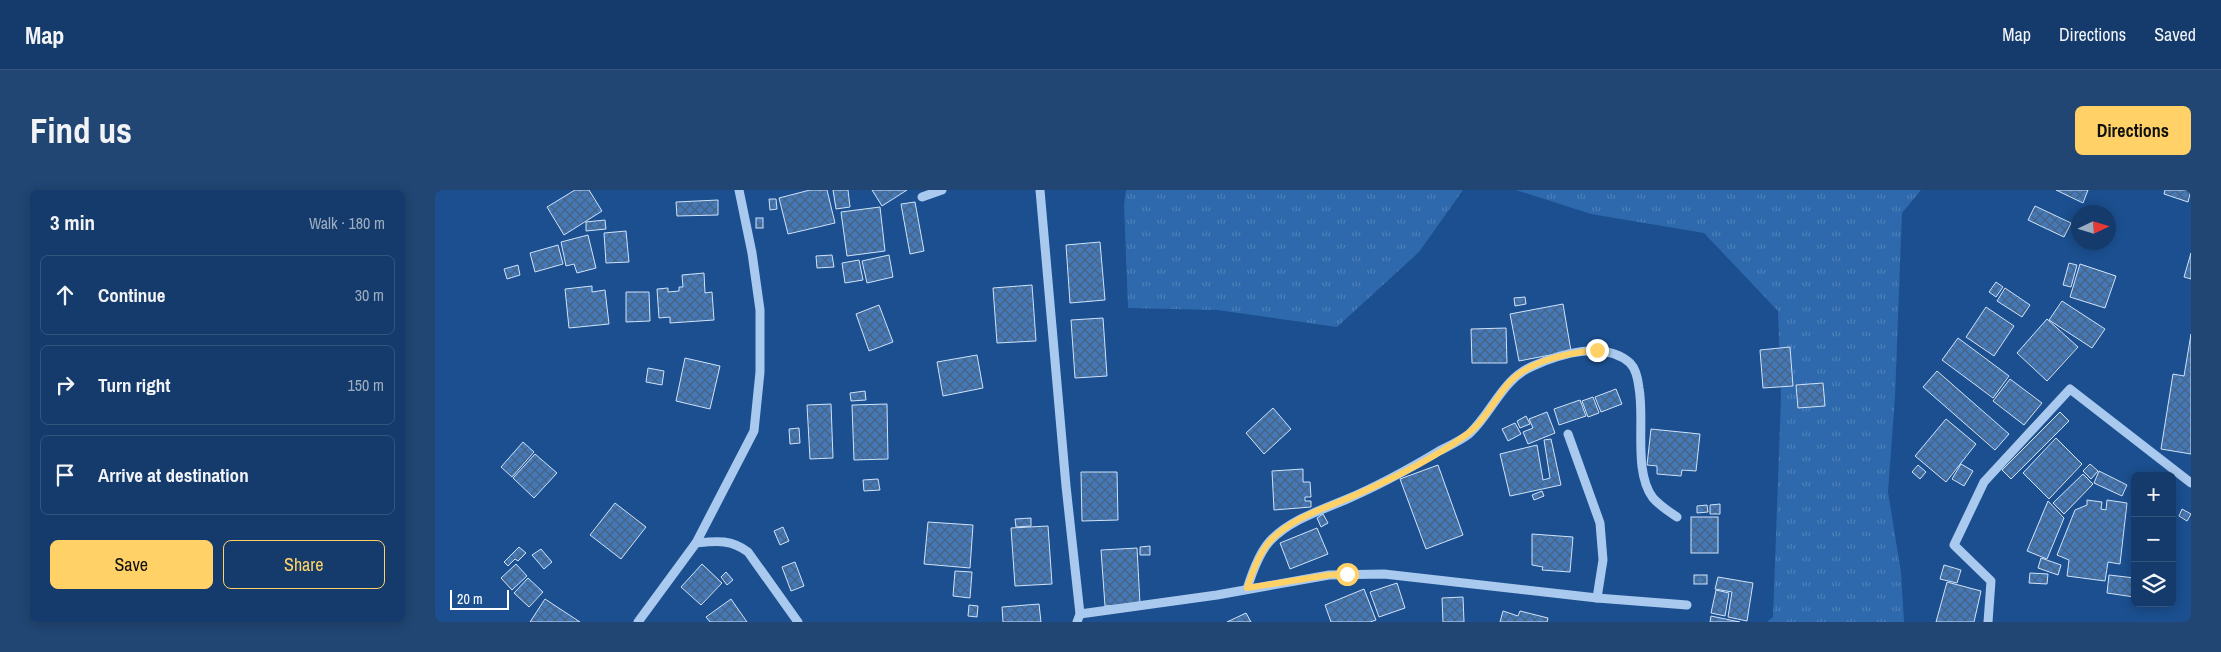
<!DOCTYPE html>
<meta charset="utf-8">
<style>
:root{--surface:#143b6b;--page:#214673;--text:#f1f3f6;--muted:#9dadc1;--line:#33557e;--accent:#ffd166}
body{margin:0;font-family:"Archivo Narrow",sans-serif;background:var(--page);color:var(--text)}
.controls{position:absolute;right:15px;bottom:15px;display:grid;overflow:hidden;border-radius:8px;box-shadow:0 2px 12px #0003}
.controls button{width:45px;height:45px;display:grid;place-items:center;padding:0;border:0;border-bottom:1px solid var(--line);background:var(--surface);color:var(--text);font:25px sans-serif}
.compass{position:absolute;left:1636px;top:15px;width:45px;height:45px;border-radius:50%;background:var(--surface);box-shadow:0 2px 12px #0003;rotate:86deg}
.scale{position:absolute;left:15px;bottom:12px;width:59px;box-sizing:border-box;padding-left:5px;border:2px solid #fff;border-top:0;font-size:14px;line-height:18px;white-space:nowrap;color:#fff;-webkit-text-stroke:4px #1b4f8f;paint-order:stroke}
.stop{position:absolute;width:15px;height:15px;margin:-11px;border:4px solid #ffd166;border-radius:50%;background:#fff}
.stop.end{background:#ffd166;border-color:#fff;box-shadow:0 1px 5px #0008}
.list{margin:0;padding:0;list-style:none}
h2{display:flex;justify-content:space-between;align-items:center;height:65px;margin:0;padding:0 20px;font-size:21px}
h2 small{font-size:16px;font-weight:400;color:var(--muted)}
.list li{display:grid;grid-template-columns:32px 1fr auto;gap:15px;align-items:center;box-sizing:border-box;height:80px;margin:0 10px 10px;padding:0 10px;border:1px solid var(--line);border-radius:8px}
.list b{display:block;font-size:19px;white-space:nowrap}
.list em{font-size:16px;font-style:normal;color:var(--muted)}
.actions{display:flex;gap:10px;padding:15px 20px}
.actions a{flex:1;padding:11px 0;border:1px solid var(--accent);border-radius:8px;text-align:center;font-size:18px;color:var(--accent)}
.actions .main{background:var(--accent);color:#111}
.icon{flex:none;width:28px;height:28px;fill:none;stroke:currentColor;stroke-width:2;stroke-linecap:round;stroke-linejoin:round}
.map{position:relative;flex:none;width:1756px;height:432px;overflow:hidden;border-radius:8px}
header{display:flex;align-items:center;gap:30px;box-sizing:border-box;height:70px;padding:0 25px;background:var(--surface);border-bottom:1px solid var(--line)}
header strong{font-size:24px}
nav{display:flex;gap:28px;margin-inline-start:auto;font-size:18px}
.intro{display:flex;align-items:center;justify-content:space-between;box-sizing:border-box;height:120px;padding:0 30px}
h1{margin:0;font-size:35px}
.button{padding:12px 22px;border-radius:8px;background:var(--accent);color:#111;font-size:18px;font-weight:700}
main{display:flex;gap:30px;padding:0 30px}
aside{flex:1;background:var(--surface);border-radius:8px;box-shadow:0 2px 12px #0003}
.map>svg:first-child{display:block}
</style>
<header>
<strong>Map</strong>
<nav><a>Map</a><a>Directions</a><a>Saved</a></nav>
</header>
<div class="intro"><h1>Find us</h1><a class="button">Directions</a></div>
<main>
<aside>
<h2>3 min<small>Walk · 180 m</small></h2>
<ul class="list">
<li><svg class="icon" aria-label="ahead" viewBox="0 0 24 24"><path d="M12 20V5M6 11l6-6 6 6"/></svg><div><b>Continue</b></div><em>30 m</em></li>
<li><svg class="icon" aria-label="right" viewBox="0 0 24 24"><path d="M7 20v-9h11M14 6l5 5-5 5"/></svg><div><b>Turn right</b></div><em>150 m</em></li>
<li><svg class="icon" aria-label="arrive" viewBox="0 0 24 24"><path d="M6 21V4h12l-3 4 3 4H6"/></svg><div><b>Arrive at destination</b></div></li>
</ul>
<div class="actions"><a class="main">Save</a><a>Share</a></div>
</aside>
<div class="map">
<svg width="1756" height="432" viewBox="0 0 1756 432">
<defs>
<pattern id="grass-tufts" width="24" height="20" patternUnits="userSpaceOnUse" patternTransform="scale(1.25)"><rect width="24" height="20" fill="#2e69ad"/><path d="M3 7l-1-3M5 7V3M7 7l1-3M15 17l-1-3M17 17v-4M19 17l1-3" fill="none" stroke="#4d80b9"/></pattern>
<pattern id="building-cross-hatch" width="8" height="8" patternUnits="userSpaceOnUse" patternTransform="scale(1.25)"><rect width="8" height="8" fill="#4478b7"/><path d="M0 0l8 8M0 8l8-8" fill="none" stroke="#486282"/></pattern>
</defs>
<rect width="100%" height="100%" fill="#1b4f8f"/>
<g fill="url(#grass-tufts)">
<polygon points="691,0 1028,0 984,62 902,137 782,120 693,118 689,15"/>
<polygon points="1081,0 1486,0 1467,23 1460,206 1453,302 1466,382 1469,432 1332,432 1338,427 1346,207 1343,121 1269,43 1156,24"/>
</g>
<g fill="url(#building-cross-hatch)" stroke="#cfe3fa">
<polygon points="140,0 154,0 167,21 129,45 112,17"/>
<polygon points="375,0 392,0 400,33 353,44 344,8"/>
<polygon points="398,0 413,0 415,17 401,19"/>
<polygon points="437,0 472,0 447,16"/>
<polygon points="1621,0 1653,0 1648,13"/>
<polygon points="1730,0 1756,0 1753,12 1729,4"/>
<polygon points="334,9 341,9 342,19 335,20"/>
<polygon points="283,10 283,25 242,26 241,12"/>
<polygon points="480,12 489,61 475,64 466,14"/>
<polygon points="1600,16 1636,33 1629,47 1593,30"/>
<polygon points="445,17 450,61 412,66 406,22"/>
<rect x="321" y="28" width="7" height="10"/>
<polygon points="170,30 171,39 151,41 151,32"/>
<polygon points="191,41 194,72 171,73 169,43"/>
<polygon points="153,45 161,78 142,83 139,74 131,76 126,52"/>
<polygon points="665,52 670,110 635,113 631,55"/>
<polygon points="123,55 128,74 100,82 95,63"/>
<polygon points="1756,63 1756,89 1749,87"/>
<polygon points="397,65 399,77 382,78 381,66"/>
<polygon points="454,65 458,87 432,93 427,71"/>
<polygon points="424,70 428,90 410,93 407,73"/>
<polygon points="1634,73 1642,75 1636,97 1628,95"/>
<polygon points="1645,74 1681,86 1670,118 1635,107"/>
<polygon points="83,75 85,85 72,89 69,79"/>
<polygon points="269,83 270,103 277,102 279,130 235,133 235,127 224,128 222,99 233,98 233,102 244,101 244,97 248,97 247,85"/>
<polygon points="1561,92 1568,97 1561,107 1554,102"/>
<polygon points="597,95 601,151 562,153 558,98"/>
<polygon points="157,96 157,102 170,100 174,134 134,138 130,99"/>
<polygon points="1570,98 1595,115 1587,127 1562,111"/>
<polygon points="191,102 214,102 215,131 191,132"/>
<polygon points="1090,107 1091,114 1080,116 1079,108"/>
<polygon points="1627,111 1670,139 1657,158 1614,130"/>
<polygon points="1128,114 1136,161 1084,171 1075,124"/>
<polygon points="444,115 458,152 434,161 421,124"/>
<polygon points="1551,117 1579,136 1559,166 1531,147"/>
<polygon points="668,128 672,186 640,188 636,130"/>
<polygon points="1612,129 1643,157 1612,191 1582,163"/>
<polygon points="1071,138 1072,173 1037,173 1036,139"/>
<polygon points="1756,144 1756,264 1726,259 1738,184 1749,186"/>
<polygon points="1523,148 1574,186 1558,208 1507,170"/>
<polygon points="1355,157 1358,196 1328,198 1325,160"/>
<polygon points="542,165 548,198 508,206 502,172"/>
<polygon points="250,168 285,176 275,219 241,211"/>
<polygon points="213,178 229,181 227,195 211,192"/>
<polygon points="1502,181 1574,244 1560,260 1488,197"/>
<polygon points="1575,189 1607,213 1589,235 1558,211"/>
<polygon points="1388,193 1390,216 1363,218 1361,195"/>
<polygon points="1181,199 1187,214 1166,222 1160,207"/>
<polygon points="430,201 431,210 416,211 415,203"/>
<polygon points="1158,207 1164,223 1153,227 1147,211"/>
<polygon points="1145,210 1151,226 1124,235 1119,219"/>
<polygon points="396,214 398,268 375,269 372,215"/>
<polygon points="452,214 453,269 419,270 417,215"/>
<polygon points="838,218 856,239 829,264 811,243"/>
<polygon points="1112,222 1120,243 1093,254 1088,242 1098,238 1094,229"/>
<polygon points="1625,222 1634,231 1576,289 1567,280"/>
<polygon points="1091,226 1095,234 1085,238 1082,231"/>
<polygon points="1511,229 1541,254 1511,292 1480,266"/>
<polygon points="1080,233 1086,244 1073,251 1067,239"/>
<polygon points="364,238 365,253 355,254 354,239"/>
<polygon points="1216,239 1265,244 1261,281 1247,280 1246,286 1222,284 1222,276 1212,275"/>
<polygon points="1621,248 1647,274 1614,309 1588,283"/>
<polygon points="1116,249 1126,295 1075,306 1065,264 1102,255 1108,290 1115,288 1109,250"/>
<polygon points="88,252 99,262 77,287 66,277"/>
<polygon points="100,264 122,283 99,308 78,288"/>
<polygon points="1526,274 1538,281 1529,296 1517,289"/>
<polygon points="1655,274 1663,281 1656,289 1648,281"/>
<polygon points="1003,275 1028,345 991,359 965,289"/>
<polygon points="1483,275 1491,282 1485,289 1477,282"/>
<polygon points="868,279 868,292 875,292 876,307 870,307 870,311 876,311 876,317 839,320 837,281"/>
<polygon points="1664,281 1692,295 1687,306 1659,293"/>
<polygon points="646,282 682,282 683,330 647,331"/>
<polygon points="1648,284 1658,294 1629,324 1618,313"/>
<polygon points="443,289 445,300 429,301 428,290"/>
<polygon points="1107,301 1109,306 1099,310 1097,305"/>
<polygon points="1652,310 1667,312 1666,319 1671,320 1672,310 1692,313 1685,374 1673,372 1670,391 1632,386 1634,370 1622,365 1640,320 1652,315"/>
<polygon points="1613,311 1629,328 1612,369 1592,361"/>
<polygon points="180,313 211,337 186,369 155,345"/>
<polygon points="1285,314 1285,324 1275,324 1275,315"/>
<polygon points="1272,315 1273,322 1262,323 1262,316"/>
<polygon points="1747,319 1756,324 1752,331 1744,326"/>
<polygon points="888,324 893,333 886,337 882,328"/>
<rect x="1256" y="327" width="27" height="36"/>
<polygon points="596,328 596,336 581,337 580,329"/>
<polygon points="493,332 538,335 535,378 489,374"/>
<polygon points="613,336 617,394 580,396 576,338"/>
<polygon points="348,337 354,351 345,355 339,341"/>
<polygon points="882,338 893,364 855,379 845,353"/>
<polygon points="1097,344 1138,347 1135,382 1107,380 1108,377 1097,375"/>
<polygon points="715,356 715,365 705,365 705,357"/>
<polygon points="84,357 91,363 83,371 80,369 73,376 69,372"/>
<polygon points="702,358 705,414 670,416 666,360"/>
<polygon points="106,359 117,372 109,379 97,365"/>
<polygon points="1606,368 1626,375 1623,385 1603,378"/>
<polygon points="360,372 369,396 356,401 347,377"/>
<polygon points="81,374 92,386 77,400 66,388"/>
<polygon points="267,374 287,393 266,415 246,397"/>
<polygon points="1509,375 1526,380 1522,393 1505,389"/>
<polygon points="520,381 537,382 535,408 518,406"/>
<polygon points="291,382 298,390 292,395 286,387"/>
<polygon points="1595,383 1613,384 1612,394 1594,393"/>
<rect x="1259" y="385" width="13" height="9"/>
<polygon points="1674,385 1700,388 1699,407 1672,403"/>
<polygon points="1283,387 1318,393 1312,431 1293,427 1297,402 1280,399"/>
<polygon points="93,388 108,402 94,417 79,403"/>
<polygon points="1512,392 1546,401 1539,432 1501,432"/>
<polygon points="962,393 970,418 944,427 935,402"/>
<polygon points="929,399 941,430 935,432 896,432 890,415"/>
<polygon points="1281,400 1294,403 1290,426 1276,423"/>
<polygon points="1028,407 1029,432 1008,432 1007,408"/>
<polygon points="110,409 145,432 95,432"/>
<polygon points="296,409 312,432 275,432 271,427"/>
<polygon points="604,414 606,432 568,432 567,417"/>
<polygon points="534,415 543,416 542,427 533,426"/>
<polygon points="1068,421 1083,426 1085,421 1113,428 1112,432 1065,432"/>
<polygon points="811,423 816,432 792,432"/>
<polygon points="1276,426 1305,432 1275,432"/>
</g>
<g fill="none" stroke-linecap="round" stroke-linejoin="round">
<g stroke="#a9c9ee" stroke-width="9">
<polyline points="605,0 631,296 645,424 642,432"/>
<polyline points="487,7 507,0"/>
<polyline points="1133,244 1165,333 1168,370 1162,408"/>
<path d="M261,353C281,351 296,349 313,362L363,432"/>
<path d="M812,399C817,383 824,363 835,351C855,330 884,321 910,310C943,296 974,279 1004,261C1014,256 1025,251 1034,244C1057,223 1067,189 1098,176C1125,164 1170,150 1195,173C1201,179 1203,189 1204,198C1210,230 1198,282 1218,308C1225,316 1233,321 1242,327"/>
<polyline points="645,424 782,405 894,385 949,384 1162,408 1252,415"/>
<polyline points="203,432 261,353 319,241 325,182 325,120 317,63 304,0"/>
<polyline points="1553,432 1556,391 1519,355 1549,292 1635,199 1756,293"/>
</g>
</g>
<g fill="none" stroke-linecap="round" stroke-linejoin="round">
<path stroke="#ffd166" stroke-width="6" d="M912,384L894,385L812,398C817,383 824,363 835,351C858,326 895,317 925,303C961,287 999,268 1031,245C1048,233 1059,211 1072,195C1092,171 1132,163 1162,160"/>
</g>
</svg>
<div class="controls">
<button>+</button>
<button>−</button>
<button><svg class="icon" aria-label="layers" viewBox="0 0 24 24"><path d="M12 4l9 5-9 5-9-5zM3 14l9 5 9-5"/></svg></button>
</div>
<svg class="compass" viewBox="-18 -18 36 36"><path d="M0-13l5 13h-10z" fill="#e53935"/><path d="M0 13l5-13h-10z" fill="#9dadc1"/></svg>
<div class="scale">20 m</div>
<div class="stop" style="left:912px;top:384px"></div>
<div class="stop end" style="left:1162px;top:160px"></div>
</div>
</main>
